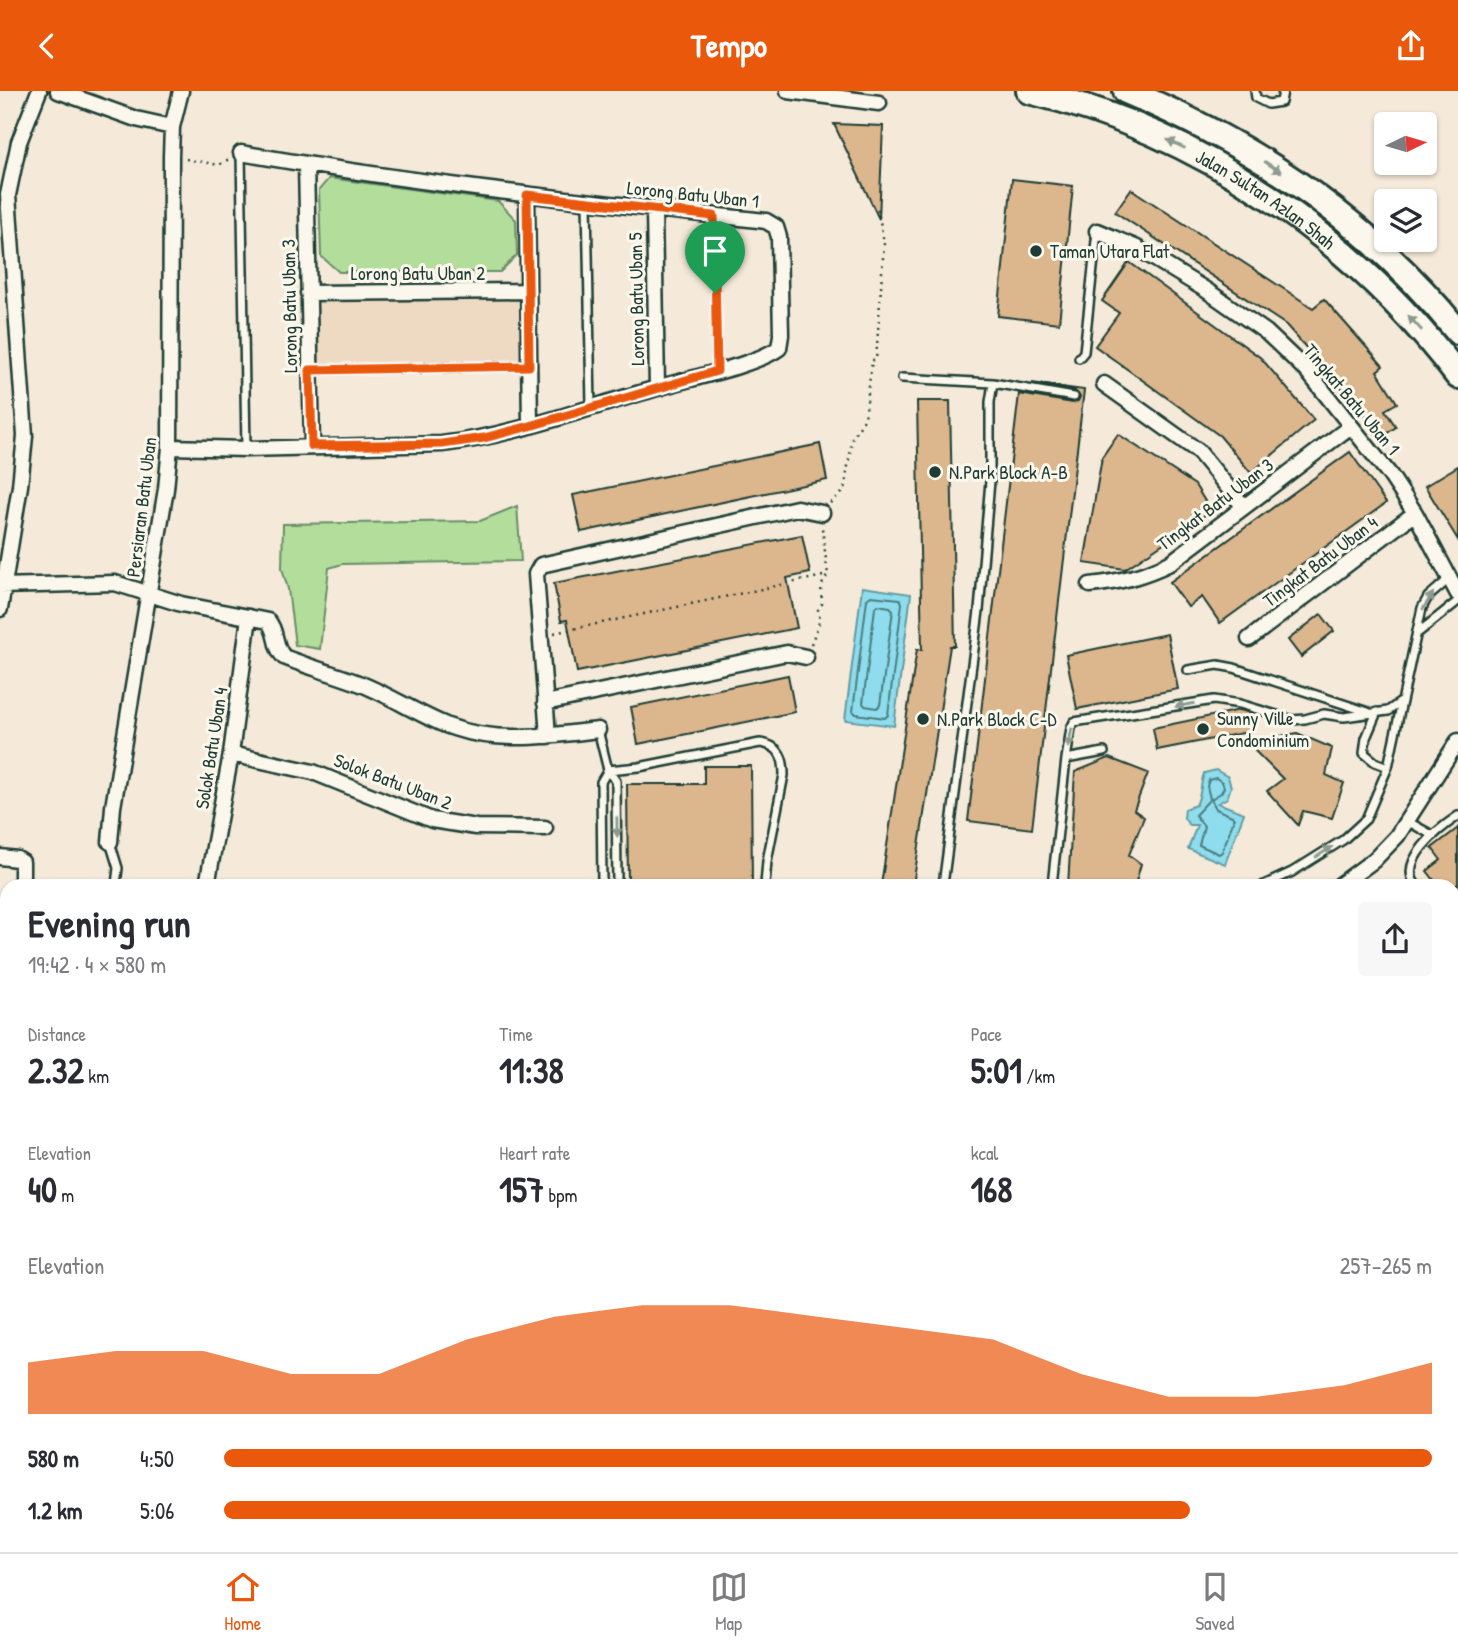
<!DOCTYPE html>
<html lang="en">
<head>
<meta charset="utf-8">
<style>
  body { margin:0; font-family:"Patrick Hand",sans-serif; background:#f7f7f7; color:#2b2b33; height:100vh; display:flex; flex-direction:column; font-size:26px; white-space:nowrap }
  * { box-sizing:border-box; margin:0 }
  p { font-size:23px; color:#7c7c81 }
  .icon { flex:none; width:38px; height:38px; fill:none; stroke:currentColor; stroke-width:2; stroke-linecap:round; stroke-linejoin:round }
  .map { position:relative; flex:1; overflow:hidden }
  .sheet { position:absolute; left:0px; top:788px; width:1460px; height:674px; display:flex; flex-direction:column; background:#fff; border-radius:21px 21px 0 0; box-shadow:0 2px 5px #0004 }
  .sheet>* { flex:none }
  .needle { width:46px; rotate:85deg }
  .tools { position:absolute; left:1374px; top:21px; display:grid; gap:14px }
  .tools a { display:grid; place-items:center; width:63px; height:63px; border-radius:7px; background:#fff; box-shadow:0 2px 5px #0004; font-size:35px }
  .pin { position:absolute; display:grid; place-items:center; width:60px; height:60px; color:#fff; margin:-72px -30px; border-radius:50% 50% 50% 0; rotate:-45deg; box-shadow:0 0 7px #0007 }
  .pin .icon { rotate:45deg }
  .round { display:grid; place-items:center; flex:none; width:74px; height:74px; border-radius:7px; background:#f7f7f7 }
  .headline { display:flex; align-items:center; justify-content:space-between; height:119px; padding:0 28px }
  h1 { font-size:38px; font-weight:700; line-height:52px }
  .stats { display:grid; grid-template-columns:repeat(3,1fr); gap:10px; height:119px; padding:7px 28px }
  .stats div { display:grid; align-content:center }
  .stats b { font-size:35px; font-weight:700 }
  .stats small { font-size:19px; font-weight:400 }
  .stats p { font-size:19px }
  .chart { height:196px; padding:14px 28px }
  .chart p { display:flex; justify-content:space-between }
  .chart svg { width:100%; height:126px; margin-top:7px; fill:#ea580c; opacity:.7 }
  ul { padding:0 28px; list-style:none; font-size:23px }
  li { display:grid; grid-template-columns:112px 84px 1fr; align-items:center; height:52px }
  li i { height:18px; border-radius:9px; background:#ea580c }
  header { display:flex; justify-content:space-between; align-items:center; height:91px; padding:0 28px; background:#ea580c; color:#fff; font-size:32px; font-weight:700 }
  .tab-bar { display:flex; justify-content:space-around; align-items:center; height:98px; border-top:2px solid #e1e1e2; background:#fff; font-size:19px; color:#7c7c81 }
  .tab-bar a { display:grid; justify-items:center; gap:4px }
  .tab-bar .on { color:#ea580c }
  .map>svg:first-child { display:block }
  .built { fill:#eedac2 }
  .green { fill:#b2dd9b; stroke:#688d68; stroke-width:2 }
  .water { fill:#8edced; stroke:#629ca3; stroke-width:2 }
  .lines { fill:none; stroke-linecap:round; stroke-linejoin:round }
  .shore { stroke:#4b7d7e; stroke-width:2 }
  .stream { stroke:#629ca3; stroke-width:4.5 }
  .building { fill:#dcb68d; stroke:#1f3d34; stroke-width:2 }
  .service-casing { stroke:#1f3d34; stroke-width:12 }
  .minor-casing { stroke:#1f3d34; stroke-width:19 }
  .trunk-casing { stroke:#1f3d34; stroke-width:30 }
  .path { stroke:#1f3d34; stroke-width:2.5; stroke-dasharray:2 5; stroke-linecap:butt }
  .service { stroke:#fbf7ec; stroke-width:7 }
  .minor { stroke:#fbf7ec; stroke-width:14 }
  .trunk { stroke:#fbf7ec; stroke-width:24 }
  .oneway { fill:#8d9a90 }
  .route-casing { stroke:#fff; stroke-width:14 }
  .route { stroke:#ea580c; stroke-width:9 }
  .poi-dot { fill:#1f3d34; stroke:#fbf7ec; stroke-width:2.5 }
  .labels { text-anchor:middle; stroke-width:6; stroke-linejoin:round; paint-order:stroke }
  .street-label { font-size:19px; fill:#1f3d34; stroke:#fbf7ec }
  .poi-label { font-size:19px; fill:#1f3d34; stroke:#fbf7ec; text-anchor:start }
</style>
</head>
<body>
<header><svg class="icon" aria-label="back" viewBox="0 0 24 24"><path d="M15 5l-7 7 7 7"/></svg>Tempo<svg class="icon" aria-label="share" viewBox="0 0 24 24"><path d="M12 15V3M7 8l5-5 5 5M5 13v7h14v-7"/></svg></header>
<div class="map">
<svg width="1458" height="1461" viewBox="0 0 1458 1461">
  <rect width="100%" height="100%" fill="#f5ead9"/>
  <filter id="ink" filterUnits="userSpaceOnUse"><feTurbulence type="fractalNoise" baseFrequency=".0143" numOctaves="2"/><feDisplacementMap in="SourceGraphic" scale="14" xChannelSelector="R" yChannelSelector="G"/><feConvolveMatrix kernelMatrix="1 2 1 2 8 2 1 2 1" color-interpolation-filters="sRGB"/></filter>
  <g filter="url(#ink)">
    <path class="built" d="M528,200L529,275L310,279L308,202Z"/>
    <path class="green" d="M329,87L498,110L516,129L517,164L500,181H339L321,165L319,99Z
      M517,415L521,470L342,473L329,477L320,558L295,554L288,498L282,477L283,433L480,430Z
      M1452,871L1458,874V938H1453Z"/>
    <path class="water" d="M862,496L911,503L894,635L845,629Z
      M1216,679L1228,686L1231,696L1227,707L1218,712L1244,722L1225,773L1188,758L1197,734H1189L1184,727L1185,718L1196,714C1202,703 1200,693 1204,682Z"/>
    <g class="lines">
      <path class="shore" d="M871,505L900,508L902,512L888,624L885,627L856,623L853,620L867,508Z
        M878,514L890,516L893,519L880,614L877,617L865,615L863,612L875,517Z
        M1216,687L1222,691L1224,696L1221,702L1211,708L1216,718L1232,725L1234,728L1222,761L1219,763L1199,754L1204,735L1195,724L1210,708L1207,695L1209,689Z"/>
      <path class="stream" d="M0,1066L7,1074"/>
    </g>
    <path class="building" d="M834,33L883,35L879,128Z
      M1012,88L1073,95L1059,232L998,225Z
      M1131,98L1313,217L1324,208L1383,275L1377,280L1397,312L1385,319L1396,336L1380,347L1352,303L1349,305L1286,234L1115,121Z
      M1129,171L1261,267L1314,329L1251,382L1220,345L1095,255L1119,222L1102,210Z
      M1032,292L1084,299L1032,738L968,730L1019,303L1073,312L1078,310L1080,306L1075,300Z
      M917,310H950L955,555H950L913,794H881L917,558L922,559Z
      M1118,343L1195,394L1211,420L1125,478L1084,472L1102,366Z
      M820,353L827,389L581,441L573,404Z
      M1350,361L1386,412L1220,532L1202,506L1188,516L1170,491Z
      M1458,375V449L1425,395Z
      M802,444L810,482L787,487L797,537L577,581L567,529L561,530L554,492Z
      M1321,523L1334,540L1301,566L1288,549Z
      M1167,543L1178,598L1077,618L1066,564Z
      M788,584L795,621L638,653L631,616Z
      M1240,619L1250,622L1253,640L1157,659L1153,637Z
      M1297,642L1332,657L1326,684L1344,692L1332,727L1303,720L1298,734L1267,700L1283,688L1255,660L1270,647Z
      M1109,667L1148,682L1134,719L1144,726L1129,764L1141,773L1135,794H1068L1075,681Z
      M704,675H751L752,794H628L627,693H704Z
      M1458,737V794H1438L1427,780L1441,769L1432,757Z"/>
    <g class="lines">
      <defs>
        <path id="service" d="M1255,0L1256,7L1268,13L1281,11L1283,0
          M241,62L246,358
          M587,111L591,316
          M714,125L717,280
          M1079,267L1084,261L1097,140
          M310,279L529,275
          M902,287L993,292L990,311V390L979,520L943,794
          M993,292L1074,306
          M1419,541L1458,510
          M1188,579L1218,574L1234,577L1368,621
          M1377,621L1366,647L1364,662L1375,671L1388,676
          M598,639L608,679L616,690L617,794
          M1066,668L1104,661
          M608,679L639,676L760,652C779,654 784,666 784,684L767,770L765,794
          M1407,730L1432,744
          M110,751L118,777L116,794
          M602,794L601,691L608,679
          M1052,794L1066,668L1071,637L1074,631L1214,609L1240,613L1293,629L1305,628L1324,623L1344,626L1388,620L1401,611
          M1264,794L1292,781L1343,749L1366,728L1388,676L1422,517L1428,506L1450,487
          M1416,794C1397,770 1440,737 1458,725
          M1452,842L1458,849
          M1452,1085L1458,1075
          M1452,1111L1458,1112
          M995,1454L996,1461
          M1282,1454L1303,1461
          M1020,1457H1042L1049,1454"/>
        <path id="minor" d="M58,0L136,28L172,36
          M788,0L879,12
          M306,73L312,355
          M527,104L530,335
          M654,119L657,297
          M1097,140L1137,157L1206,199L1266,241L1308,281L1390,384L1415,422L1458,503
          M308,202L528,200
          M1104,293L1198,360L1244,416
          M170,356L246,358L442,353C517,344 588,316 661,296C691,287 756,274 779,257L781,244L779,146L776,136L766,130C591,111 415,93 241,62
          M1090,494C1120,491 1143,485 1170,472L1351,335
          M0,495L115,492L181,513L268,530C278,541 273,555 284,566C311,577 339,584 366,595C394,607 420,624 448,635C496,653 549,645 598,639
          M0,518L20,395L25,345L8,104L19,51L39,0
          M1249,548L1415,422
          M545,612L787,562L806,566
          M548,645L536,483L541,474L797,417L822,422
          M231,663L313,681L432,729L476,736L545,737
          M110,751L113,716L166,398L170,356L171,65L172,36L181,0
          M0,766L17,768L22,771V794
          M207,794L231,663L249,526
          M1340,794L1374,769L1397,745L1458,650
          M1452,973H1458
          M1452,1037L1458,1025
          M1452,1215L1458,1217
          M1390,1454L1407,1461
          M194,1461L195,1454
          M216,1461L217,1454"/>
        <g id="trunk">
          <path id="s1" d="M1029,0C1200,41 1353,146 1458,285"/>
          <path d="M1126,0C1255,54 1370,131 1458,241"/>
          <path d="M0,1102L7,1105"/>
          <path d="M0,1133L7,1135"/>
          <path d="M0,1167L7,1169"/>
          <path d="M1452,1289L1458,1290"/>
          <path d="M1452,1320L1458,1322"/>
        </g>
      </defs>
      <use href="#service" class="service-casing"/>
      <use href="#minor" class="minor-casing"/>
      <use href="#trunk" class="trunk-casing"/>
      <path class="path" d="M186,68L219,74L229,68
        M830,412L842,402L845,395L852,348L865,327L872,269H876L884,152L877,114
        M554,542L828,484
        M811,553L820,529L818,519L822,513L821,495L828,484L822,437
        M1452,890L1458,889
        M1452,927L1458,926"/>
      <use href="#service" class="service"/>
      <use href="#minor" class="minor"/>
      <use href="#trunk" class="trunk"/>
    </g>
    <defs><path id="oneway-solid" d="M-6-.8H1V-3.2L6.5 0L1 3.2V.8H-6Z" transform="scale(1.75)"/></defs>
    <g class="oneway">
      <use href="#oneway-solid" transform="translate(1176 53) rotate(-154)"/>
      <use href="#oneway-solid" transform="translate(1273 76) rotate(33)"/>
      <use href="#oneway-solid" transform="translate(1415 232) rotate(-132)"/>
      <use href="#oneway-solid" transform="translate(1428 510) rotate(-58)"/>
      <use href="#oneway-solid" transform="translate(1185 614) rotate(170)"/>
      <use href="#oneway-solid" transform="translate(1070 647) rotate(101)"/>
      <use href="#oneway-solid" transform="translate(617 736) rotate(89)"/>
      <use href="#oneway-solid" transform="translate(1324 761) rotate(-32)"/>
    </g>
  </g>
  <g class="lines" filter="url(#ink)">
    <defs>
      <path id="route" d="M527,104L714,125L717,280L530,335L484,347L442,353L312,355L310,279L529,275Z"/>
    </defs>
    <use href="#route" class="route-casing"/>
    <use href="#route" class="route"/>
  </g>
  <g class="poi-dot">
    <circle cx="1036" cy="160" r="7"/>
    <circle cx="935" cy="381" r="7"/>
    <circle cx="923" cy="628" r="7"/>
    <circle cx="1203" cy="638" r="7"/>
  </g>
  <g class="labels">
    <g class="street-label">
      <text transform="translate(693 103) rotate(6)" y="7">Lorong Batu Uban 1</text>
      <text dy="7" stroke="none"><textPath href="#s1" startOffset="262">Jalan Sultan Azlan Shah</textPath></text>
      <text x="418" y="189">Lorong Batu Uban 2</text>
      <text transform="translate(636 208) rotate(-91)" y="7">Lorong Batu Uban 5</text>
      <text transform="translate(289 215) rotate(-91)" y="7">Lorong Batu Uban 3</text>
      <text transform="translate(1352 308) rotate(50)" y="7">Tingkat Batu Uban 1</text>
      <text transform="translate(1215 413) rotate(-37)" y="7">Tingkat Batu Uban 3</text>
      <text transform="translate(141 416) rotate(-83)" y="7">Persiaran Batu Uban</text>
      <text transform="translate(1320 470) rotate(-37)" y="7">Tingkat Batu Uban 4</text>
      <text transform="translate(211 657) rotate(-81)" y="7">Solok Batu Uban 4</text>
      <text transform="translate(393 690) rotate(21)" y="7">Solok Batu Uban 2</text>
    </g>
    <g class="poi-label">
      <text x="1050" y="167">Taman Utara Flat</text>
      <text x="949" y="388">N.Park Block A-B</text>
      <text x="1217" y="634">Sunny Ville<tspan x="1217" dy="22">Condominium</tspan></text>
      <text x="937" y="635">N.Park Block C-D</text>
    </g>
  </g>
</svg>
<div class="tools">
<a><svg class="needle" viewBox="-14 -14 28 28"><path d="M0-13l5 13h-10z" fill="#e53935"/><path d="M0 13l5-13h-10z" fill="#7c7c81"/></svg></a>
<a><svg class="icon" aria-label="layers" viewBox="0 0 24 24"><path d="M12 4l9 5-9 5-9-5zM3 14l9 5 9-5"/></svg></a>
</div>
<div class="pin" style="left:715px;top:202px;background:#1e9e55"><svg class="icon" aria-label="arrive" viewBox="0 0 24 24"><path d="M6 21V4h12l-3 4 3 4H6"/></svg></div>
<section class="sheet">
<div class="headline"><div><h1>Evening run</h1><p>19:42 · 4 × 580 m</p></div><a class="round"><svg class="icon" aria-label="share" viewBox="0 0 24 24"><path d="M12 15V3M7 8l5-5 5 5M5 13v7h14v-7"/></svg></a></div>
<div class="stats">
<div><p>Distance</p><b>2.32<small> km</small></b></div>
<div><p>Time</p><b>11:38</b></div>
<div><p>Pace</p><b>5:01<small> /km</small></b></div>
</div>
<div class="stats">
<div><p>Elevation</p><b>40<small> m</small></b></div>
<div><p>Heart rate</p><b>157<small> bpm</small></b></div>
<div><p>kcal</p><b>168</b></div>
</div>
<div class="chart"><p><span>Elevation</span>257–265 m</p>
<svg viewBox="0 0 160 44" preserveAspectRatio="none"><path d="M0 44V26L10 22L20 22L30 30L40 30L50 18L60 10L70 6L80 6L90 10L100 14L110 18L120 30L130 38L140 38L150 34L160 26V44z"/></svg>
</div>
<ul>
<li><b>580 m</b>4:50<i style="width:100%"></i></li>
<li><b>1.2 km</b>5:06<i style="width:80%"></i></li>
</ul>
</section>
</div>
<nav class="tab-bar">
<a class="on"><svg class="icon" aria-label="home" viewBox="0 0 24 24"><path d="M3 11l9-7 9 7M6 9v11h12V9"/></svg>Home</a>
<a><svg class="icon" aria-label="map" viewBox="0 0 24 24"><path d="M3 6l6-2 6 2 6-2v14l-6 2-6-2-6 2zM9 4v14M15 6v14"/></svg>Map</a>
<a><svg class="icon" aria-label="saved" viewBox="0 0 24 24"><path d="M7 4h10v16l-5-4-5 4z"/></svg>Saved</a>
</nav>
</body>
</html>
